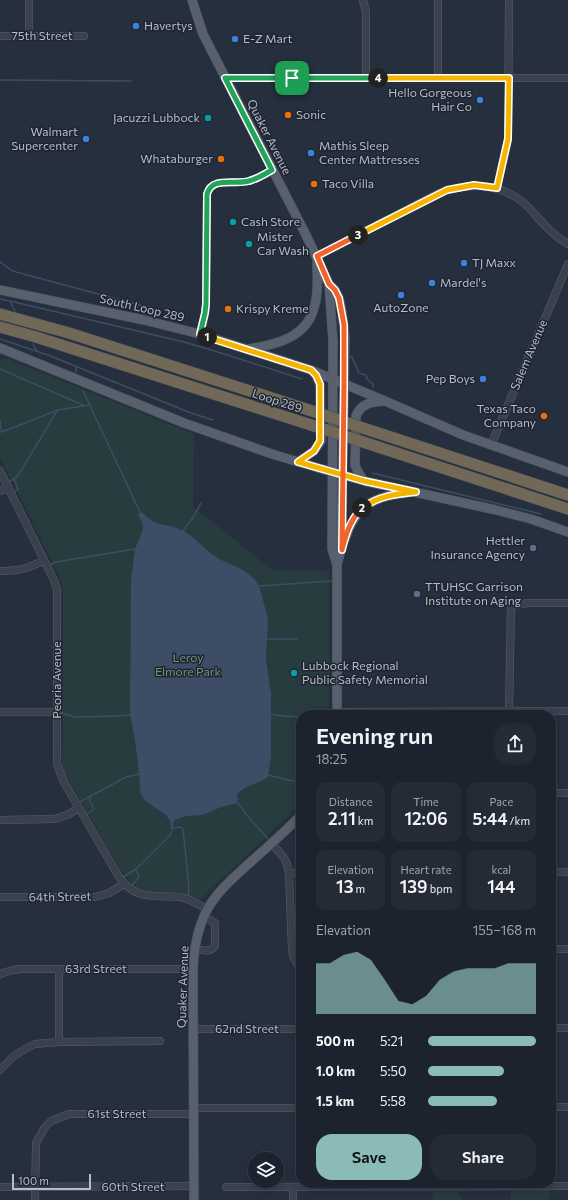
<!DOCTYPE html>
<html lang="en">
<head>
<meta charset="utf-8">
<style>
  body { margin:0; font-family:Commissioner,sans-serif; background:#252b36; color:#f1f3f6; height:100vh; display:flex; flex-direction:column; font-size:15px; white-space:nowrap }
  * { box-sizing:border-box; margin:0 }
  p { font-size:13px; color:#a0a4aa }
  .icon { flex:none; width:22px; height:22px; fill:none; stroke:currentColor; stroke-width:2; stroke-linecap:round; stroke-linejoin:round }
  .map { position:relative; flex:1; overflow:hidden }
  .details { position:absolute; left:296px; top:710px; width:260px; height:478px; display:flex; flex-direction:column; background:#1c232e; border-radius:16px; box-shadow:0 2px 10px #0003,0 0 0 1px #3a404a }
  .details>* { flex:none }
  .fabs { position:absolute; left:248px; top:1152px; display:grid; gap:8px }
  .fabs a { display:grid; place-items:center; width:36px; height:36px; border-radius:50%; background:#1c232e; box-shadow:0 2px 10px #0003,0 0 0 1px #3a404a; font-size:20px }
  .scale { position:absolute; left:12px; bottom:10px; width:79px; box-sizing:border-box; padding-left:4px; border:2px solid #b6bcc8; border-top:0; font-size:11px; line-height:14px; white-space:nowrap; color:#b6bcc8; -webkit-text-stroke:3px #1f2632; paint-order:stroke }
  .pin { position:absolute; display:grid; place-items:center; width:34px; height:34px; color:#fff; margin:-17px; border-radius:8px; box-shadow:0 2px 6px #0006 }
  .km { position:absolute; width:20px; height:20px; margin:-10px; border-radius:50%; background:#222; color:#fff; font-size:11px; line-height:20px; text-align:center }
  .round { display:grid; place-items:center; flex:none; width:42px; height:42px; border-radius:16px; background:#252b36 }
  .head { display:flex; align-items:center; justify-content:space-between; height:68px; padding:0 20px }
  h1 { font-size:22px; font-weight:600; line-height:30px }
  .stats { display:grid; grid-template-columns:repeat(3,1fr); gap:6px; height:68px; padding:4px 20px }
  .stats div { display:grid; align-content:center; border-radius:10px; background:#252b36; text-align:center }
  .stats b { font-size:17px; font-weight:600 }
  .stats small { font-size:11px; font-weight:400 }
  .stats p { font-size:11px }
  .chart { height:112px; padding:8px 20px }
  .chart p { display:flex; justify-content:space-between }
  .chart svg { width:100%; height:72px; margin-top:4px; fill:#8bbbb9; opacity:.7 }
  .action { display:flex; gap:8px; margin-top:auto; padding:8px 20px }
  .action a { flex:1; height:46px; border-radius:16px; background:#8bbbb9; color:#111; font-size:16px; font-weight:600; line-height:46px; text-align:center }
  .action a+a { background:#252b36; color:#f1f3f6 }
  ul { padding:0 20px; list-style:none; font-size:13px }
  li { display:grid; grid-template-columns:64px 48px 1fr; align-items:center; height:30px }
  li i { height:10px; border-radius:5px; background:#8bbbb9 }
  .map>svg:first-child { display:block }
  .green { fill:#283b3e }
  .water { fill:#3c4d65 }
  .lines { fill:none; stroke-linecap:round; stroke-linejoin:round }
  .stream { stroke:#3c4d65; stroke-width:1.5 }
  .minor-casing { stroke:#585f6b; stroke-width:8 }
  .major-casing { stroke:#434a56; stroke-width:10 }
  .highway-casing { stroke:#454c58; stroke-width:12 }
  .minor { stroke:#3a414d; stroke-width:7 }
  .major { stroke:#58606d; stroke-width:9 }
  .highway { stroke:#726857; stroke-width:11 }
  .highway-bridge-casing { stroke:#454c58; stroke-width:12; stroke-linecap:butt }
  .highway-bridge { stroke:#726857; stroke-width:11 }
  .split-1-casing { stroke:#fff; stroke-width:8 }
  .split-2-casing { stroke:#fff; stroke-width:8 }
  .split-3-casing { stroke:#fff; stroke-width:8 }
  .split-4-casing { stroke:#fff; stroke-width:8 }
  .split-5-casing { stroke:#fff; stroke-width:8 }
  .split-1 { stroke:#22a559; stroke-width:5 }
  .split-2 { stroke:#f5b400; stroke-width:5 }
  .split-3 { stroke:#f0652b; stroke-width:5 }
  .split-4 { stroke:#f5b400; stroke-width:5 }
  .split-5 { stroke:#22a559; stroke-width:5 }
  .shop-dot { fill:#3f7fe0; stroke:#1f2632; stroke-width:1.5 }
  .food-dot { fill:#e8710a; stroke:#1f2632; stroke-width:1.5 }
  .culture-dot { fill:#0f9aa8; stroke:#1f2632; stroke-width:1.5 }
  .service-dot { fill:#5c6f8a; stroke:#1f2632; stroke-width:1.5 }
  .labels { text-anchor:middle; stroke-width:3; stroke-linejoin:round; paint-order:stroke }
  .poi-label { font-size:12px; fill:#b6bcc8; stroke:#1f2632; text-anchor:start }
  .street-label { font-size:12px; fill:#b6bcc8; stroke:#1f2632 }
  .park-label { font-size:12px; fill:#6e9778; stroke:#1f2632 }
</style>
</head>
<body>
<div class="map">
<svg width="568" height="1200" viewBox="0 0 568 1200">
  <rect width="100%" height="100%" fill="#262f3d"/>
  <path class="green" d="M6,358L194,434L193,506L272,570L329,571V715H301V801L288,816L201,899C194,899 188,894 180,893C153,888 142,900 122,872L63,770L62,763L63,594L62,584L58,574L0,457V362L1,359Z
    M519,1190H549V1200H511V1191Z
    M457,1191L462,1200H432L433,1192Z"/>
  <path class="water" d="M140,512L143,513C157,529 165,522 182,530C195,537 204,549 216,557C230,566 251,569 259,586L268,618L266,658L271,694V755L268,777C259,784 242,786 237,795L238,800L237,803L221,807L203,815L186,816L175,820L173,823V830L171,829C173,810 147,809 141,794C139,789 140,781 139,775C137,755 135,735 130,715L131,579L135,549L143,529V524L138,515Z"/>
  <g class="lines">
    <path class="stream" d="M0,80L131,81
      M0,262L11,270L16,272L158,310
      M0,299L10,301L15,311
      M10,301L184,342L218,352L302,379
      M0,339L48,355L191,413L213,420
      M33,344L37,351
      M350,357H352L359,373L366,375L367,379L373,384V387
      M0,369L83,405
      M76,372V366
      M83,391L140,512
      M0,420L1,429L3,432
      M0,432L7,430L58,410L89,405
      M372,473L541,514
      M8,482L14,479L19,474L57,411
      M13,493L18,489L14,479
      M183,531L194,516L201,503
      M49,565L56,562L135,549
      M259,586L333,581
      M267,639H297
      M59,712L75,717L117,716L130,715
      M270,714L284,716L300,717
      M268,775L301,783
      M78,803L126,777L139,774
      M237,803L239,804L245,813L269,840
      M85,815L94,809L90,801V797
      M174,828L180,827L183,829L189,888L188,898
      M122,878L136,869L170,835L172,830
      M131,887L139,877L136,870"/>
    <defs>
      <path id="minor" d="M29,0V36
        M363,0L366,12V77
        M0,36H84
        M225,78H568
        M438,78V0
        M497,188L508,139L509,0
        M317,256L439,193C472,181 505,183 530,209C542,222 552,235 568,244
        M200,334L205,313L206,304L207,194C211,176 235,185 249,181C257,179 265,174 273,170
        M491,445L568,264
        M0,471L54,580L57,590V764L64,782L119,877C138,902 152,894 179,897C189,898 198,904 207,909
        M0,491L8,488
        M0,571C18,571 28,569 44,560
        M0,712H57
        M337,712L568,711
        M509,715L511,605L530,603H568
        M551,793H568
        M0,820L55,819L69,814L79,808
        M271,843C281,854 287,858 289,873L292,950L293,956L301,970
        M551,872H568
        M289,873H301
        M0,897H95L109,893L124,884
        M194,949C202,950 210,953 215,946V923L204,917
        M551,949H568
        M292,950H301
        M0,974L13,970L21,969H193
        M551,1028H568
        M193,1029H301
        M59,1042V969
        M0,1070L14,1056L25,1049L35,1044L59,1042L160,1041
        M551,1107H568
        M194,1108H301
        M0,1187L194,1186
        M226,1187L568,1186
        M293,1188V1200
        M35,1200L36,1143L45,1127L51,1121L69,1114H194"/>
      <path id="major" d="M192,0L203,34L305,233L329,284L335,290L339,298L342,312L345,337L341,550L337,565V715
        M329,284L333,342L332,549L337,565
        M0,290L144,320L200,334L311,370L385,401L463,435L568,472
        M0,348L184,423L272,454L315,467L364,481L496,510L531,519L568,532
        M248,349C275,345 306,338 314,308C319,293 317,277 317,262
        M298,462L314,451L321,441L320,385L316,375L312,371
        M364,481L358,472L355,465L356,416C361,403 372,402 384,401
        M345,539C355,507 373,496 406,493
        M194,1200L193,969C194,948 197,929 207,910C216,893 231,880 245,867C264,850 284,833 301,815"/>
      <path id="highway" d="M0,314L69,333L309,410
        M0,327L36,337L308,424
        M366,429L568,495
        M366,443L568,509"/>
    </defs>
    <use href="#minor" class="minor-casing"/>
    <use href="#major" class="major-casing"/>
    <use href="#highway" class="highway-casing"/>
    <use href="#minor" class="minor"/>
    <use href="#major" class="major"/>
    <use href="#highway" class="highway"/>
    <defs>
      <path id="highway-bridge" d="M309,410L366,429
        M308,424L366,443"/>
    </defs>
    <use href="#highway-bridge" class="highway-bridge-casing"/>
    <use href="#highway-bridge" class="highway-bridge"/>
  </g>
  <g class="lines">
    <defs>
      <path id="split-1" d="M207,337L200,334L205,313L206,304L207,194C212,176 235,185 249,181C257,179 265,174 272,170L225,78H292"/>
      <path id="split-2" d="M207,337L311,370L316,375L320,384V441L314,451L298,462L364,481L416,492C395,494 379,496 362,508"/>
      <path id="split-3" d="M358,235L317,256L329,284L335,290L339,298L344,325V384L342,550C346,534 350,520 362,508"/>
      <path id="split-4" d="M358,235L447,190L474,185L497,188L508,139L509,78H378"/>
      <path id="split-5" d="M292,78H378"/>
    </defs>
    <use href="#split-1" class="split-1-casing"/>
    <use href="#split-2" class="split-2-casing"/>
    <use href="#split-3" class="split-3-casing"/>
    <use href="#split-4" class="split-4-casing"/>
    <use href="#split-5" class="split-5-casing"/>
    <use href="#split-1" class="split-1"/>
    <use href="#split-2" class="split-2"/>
    <use href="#split-3" class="split-3"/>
    <use href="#split-4" class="split-4"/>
    <use href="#split-5" class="split-5"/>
  </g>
  <g class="shop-dot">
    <circle cx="136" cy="26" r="4"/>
    <circle cx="235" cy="39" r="4"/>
    <circle cx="480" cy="100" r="4"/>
    <circle cx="86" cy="139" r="4"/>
    <circle cx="311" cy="153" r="4"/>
    <circle cx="464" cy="263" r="4"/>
    <circle cx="432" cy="283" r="4"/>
    <circle cx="401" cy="295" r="4"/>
    <circle cx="483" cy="379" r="4"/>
  </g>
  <g class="food-dot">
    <circle cx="288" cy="115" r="4"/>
    <circle cx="221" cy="159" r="4"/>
    <circle cx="314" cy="184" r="4"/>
    <circle cx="228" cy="309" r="4"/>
    <circle cx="544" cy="416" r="4"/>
  </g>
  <g class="culture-dot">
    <circle cx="208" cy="118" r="4"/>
    <circle cx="233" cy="222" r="4"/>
    <circle cx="249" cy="244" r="4"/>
    <circle cx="294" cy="673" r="4"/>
  </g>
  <g class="service-dot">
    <circle cx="533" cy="548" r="4"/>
    <circle cx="417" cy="594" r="4"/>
  </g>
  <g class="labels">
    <g class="poi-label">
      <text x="144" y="30">Havertys</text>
      <text x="243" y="43">E-Z Mart</text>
      <text x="472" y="97" text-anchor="end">Hello Gorgeous<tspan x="472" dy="14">Hair Co</tspan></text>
      <text x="296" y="119">Sonic</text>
      <text x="200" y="122" text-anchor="end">Jacuzzi Lubbock</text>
      <text x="78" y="136" text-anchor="end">Walmart<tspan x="78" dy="14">Supercenter</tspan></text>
      <text x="319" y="150">Mathis Sleep<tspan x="319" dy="14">Center Mattresses</tspan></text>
      <text x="213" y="163" text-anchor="end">Whataburger</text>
      <text x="322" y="188">Taco Villa</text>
      <text x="241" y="226">Cash Store</text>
      <text x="257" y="241">Mister<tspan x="257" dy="14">Car Wash</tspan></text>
      <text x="472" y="267">TJ Maxx</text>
      <text x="440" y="287">Mardel's</text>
      <text x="401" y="312" text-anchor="middle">AutoZone</text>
      <text x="236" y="313">Krispy Kreme</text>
      <text x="475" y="383" text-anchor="end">Pep Boys</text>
      <text x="536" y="413" text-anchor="end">Texas Taco<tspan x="536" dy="14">Company</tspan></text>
      <text x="525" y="545" text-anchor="end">Hettler<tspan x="525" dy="14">Insurance Agency</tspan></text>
      <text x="425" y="591">TTUHSC Garrison<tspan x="425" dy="14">Institute on Aging</tspan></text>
      <text x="302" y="670">Lubbock Regional<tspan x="302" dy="14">Public Safety Memorial</tspan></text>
    </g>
    <g class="street-label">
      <text x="42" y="40">75th Street</text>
      <text transform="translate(269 137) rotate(63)" y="4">Quaker Avenue</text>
      <text transform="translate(142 308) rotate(13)" y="4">South Loop 289</text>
      <text transform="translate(529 355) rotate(-67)" y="4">Salem Avenue</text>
      <text transform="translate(277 401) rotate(18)" y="4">Loop 289</text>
      <text transform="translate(57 680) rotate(-90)" y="4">Peoria Avenue</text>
      <text transform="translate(60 897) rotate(-1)" y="4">64th Street</text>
      <text x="96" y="973">63rd Street</text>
      <text transform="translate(183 987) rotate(-88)" y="4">Quaker Avenue</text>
      <text x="247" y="1033">62nd Street</text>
      <text x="117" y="1118">61st Street</text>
      <text x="133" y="1191">60th Street</text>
    </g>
    <g class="park-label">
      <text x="188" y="662">Leroy<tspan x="188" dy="14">Elmore Park</tspan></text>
    </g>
  </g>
</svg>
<div class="fabs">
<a><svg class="icon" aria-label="layers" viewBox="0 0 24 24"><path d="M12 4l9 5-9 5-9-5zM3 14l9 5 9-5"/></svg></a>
</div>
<div class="scale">100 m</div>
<div class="pin" style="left:292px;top:78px;background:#1e9e55"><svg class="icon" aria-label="arrive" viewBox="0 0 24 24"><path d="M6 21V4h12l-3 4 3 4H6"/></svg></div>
<b class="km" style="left:207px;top:337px">1</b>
<b class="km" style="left:362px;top:508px">2</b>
<b class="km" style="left:358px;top:235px">3</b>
<b class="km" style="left:378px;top:78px">4</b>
<section class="details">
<div class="head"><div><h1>Evening run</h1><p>18:25</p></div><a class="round"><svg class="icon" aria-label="share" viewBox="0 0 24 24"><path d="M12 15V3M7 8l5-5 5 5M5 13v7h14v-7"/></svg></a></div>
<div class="stats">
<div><p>Distance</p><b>2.11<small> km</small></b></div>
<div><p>Time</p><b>12:06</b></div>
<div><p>Pace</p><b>5:44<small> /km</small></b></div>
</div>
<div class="stats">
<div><p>Elevation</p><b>13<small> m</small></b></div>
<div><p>Heart rate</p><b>139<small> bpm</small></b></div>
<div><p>kcal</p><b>144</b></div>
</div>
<div class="chart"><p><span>Elevation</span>155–168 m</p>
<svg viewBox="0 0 160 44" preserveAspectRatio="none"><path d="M0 44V13L10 13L20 8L30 6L40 11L50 23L60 36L70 38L80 33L90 23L100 18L110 16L120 16L130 16L140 13L150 13L160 13V44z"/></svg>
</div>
<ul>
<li><b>500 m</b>5:21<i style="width:100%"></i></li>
<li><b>1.0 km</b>5:50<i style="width:70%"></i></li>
<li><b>1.5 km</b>5:58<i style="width:64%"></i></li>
</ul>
<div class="action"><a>Save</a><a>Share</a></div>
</section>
</div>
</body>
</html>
